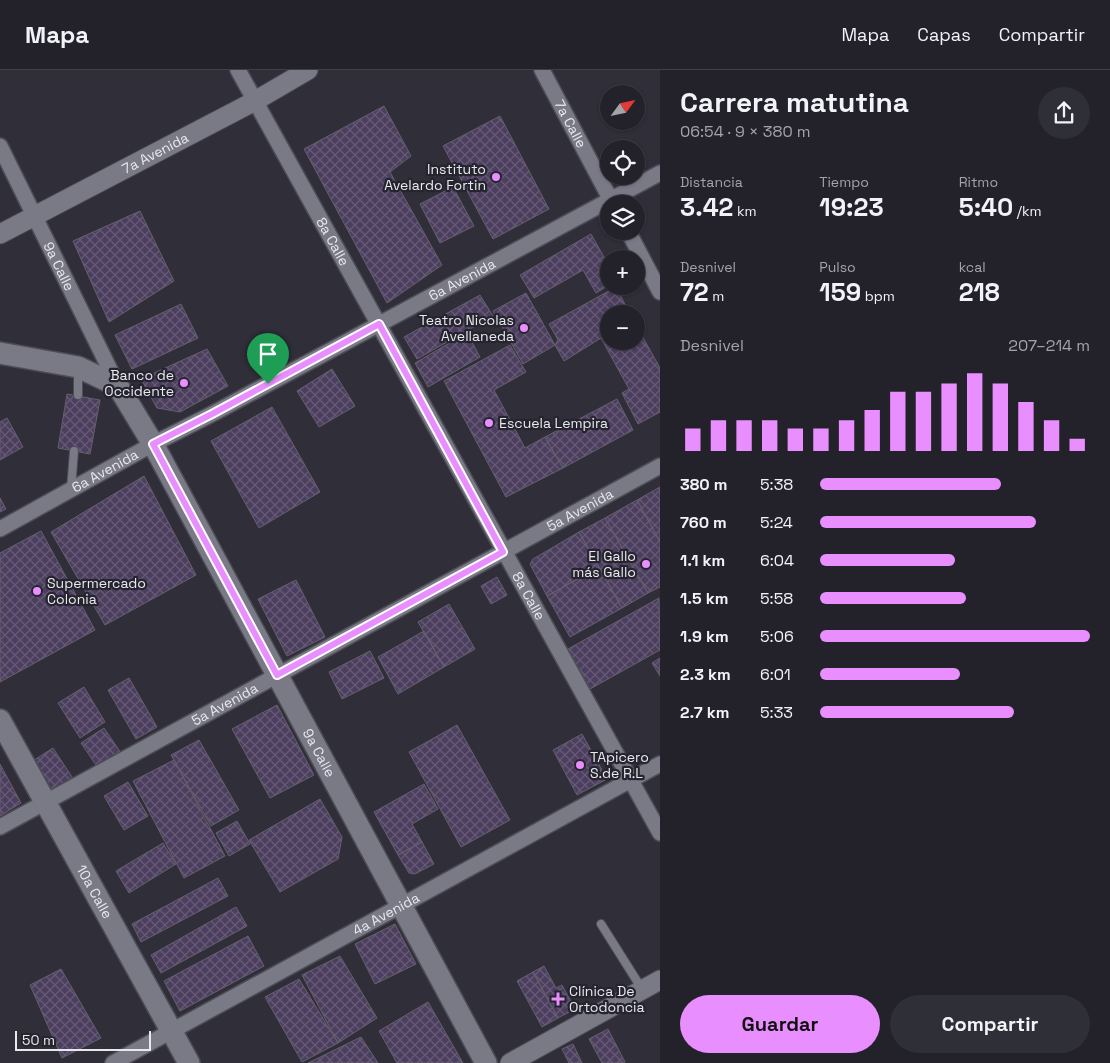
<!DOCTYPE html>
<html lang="es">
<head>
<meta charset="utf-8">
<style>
  body { margin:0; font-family:"Space Grotesk",sans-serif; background:#2f2f37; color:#f1f3f6; height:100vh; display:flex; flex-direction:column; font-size:19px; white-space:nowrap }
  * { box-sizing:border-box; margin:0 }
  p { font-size:16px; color:#a3a4a9 }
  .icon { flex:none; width:28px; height:28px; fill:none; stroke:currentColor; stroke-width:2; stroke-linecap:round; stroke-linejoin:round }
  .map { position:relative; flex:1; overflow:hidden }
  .details { display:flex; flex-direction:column; background:#23222b; width:450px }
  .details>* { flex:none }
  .needle { width:32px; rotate:57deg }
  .buttons { position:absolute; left:600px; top:15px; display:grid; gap:10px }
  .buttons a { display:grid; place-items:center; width:45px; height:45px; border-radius:50%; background:#23222b; box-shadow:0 1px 4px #0004,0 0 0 1px #403f47; font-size:25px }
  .scale { position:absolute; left:15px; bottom:12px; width:136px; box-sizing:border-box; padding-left:5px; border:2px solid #e8e8ef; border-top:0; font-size:14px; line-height:18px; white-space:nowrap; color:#e8e8ef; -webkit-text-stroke:4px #25242f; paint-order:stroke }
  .pin { position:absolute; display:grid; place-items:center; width:42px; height:42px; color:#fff; margin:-51px -21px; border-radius:50% 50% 50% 0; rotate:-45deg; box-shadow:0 0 5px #0007 }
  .pin .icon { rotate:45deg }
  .round { display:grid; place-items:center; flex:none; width:52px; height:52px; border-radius:26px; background:#2f2f37 }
  .overview { display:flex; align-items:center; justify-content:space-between; height:85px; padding:0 20px }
  h1 { font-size:28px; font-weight:700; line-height:38px }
  .stats { display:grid; grid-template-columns:repeat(3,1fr); gap:8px; height:85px; padding:5px 20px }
  .stats div { display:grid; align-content:center }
  .stats b { font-size:25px; font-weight:700 }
  .stats small { font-size:14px; font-weight:400 }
  .stats p { font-size:14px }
  .chart { height:140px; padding:10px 20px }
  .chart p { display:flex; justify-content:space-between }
  .chart svg { width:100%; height:90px; margin-top:5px; stroke:#e98efe; stroke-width:6 }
  .primary-button { display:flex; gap:10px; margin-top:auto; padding:10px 20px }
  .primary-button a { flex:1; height:58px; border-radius:30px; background:#e98efe; color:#111; font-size:20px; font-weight:700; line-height:58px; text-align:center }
  .primary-button a+a { background:#2f2f37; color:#f1f3f6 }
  ul { padding:0 20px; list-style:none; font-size:16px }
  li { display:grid; grid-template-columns:80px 60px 1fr; align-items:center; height:38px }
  li i { height:12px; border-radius:6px; background:#e98efe }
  header { display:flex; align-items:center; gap:30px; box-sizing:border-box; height:70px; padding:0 25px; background:#23222b; border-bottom:1px solid #403f47 }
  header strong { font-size:24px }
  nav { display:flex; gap:28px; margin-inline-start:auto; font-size:18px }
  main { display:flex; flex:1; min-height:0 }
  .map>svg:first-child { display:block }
  .building { fill:url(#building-cross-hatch); stroke:#65606c }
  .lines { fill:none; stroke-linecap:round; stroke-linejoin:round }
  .service-casing { stroke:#4d4d56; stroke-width:10 }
  .minor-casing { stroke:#4d4d56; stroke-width:18 }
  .tertiary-casing { stroke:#4d4d56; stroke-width:21 }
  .secondary-casing { stroke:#4d4d56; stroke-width:24 }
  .service { stroke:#7a7986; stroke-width:8 }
  .minor { stroke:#7a7986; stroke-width:15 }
  .tertiary { stroke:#7a7986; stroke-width:19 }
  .secondary { stroke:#7a7986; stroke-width:21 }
  .route-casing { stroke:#fff; stroke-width:10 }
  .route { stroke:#e98efe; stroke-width:6 }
  .poi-dot { fill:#e98efe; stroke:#25242f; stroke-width:2 }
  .labels { text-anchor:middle; stroke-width:4.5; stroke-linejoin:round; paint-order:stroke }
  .street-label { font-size:14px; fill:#e8e8ef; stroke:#25242f }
  .poi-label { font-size:14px; fill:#e8e8ef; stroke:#25242f; text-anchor:end }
</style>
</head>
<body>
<header>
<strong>Mapa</strong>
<nav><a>Mapa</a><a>Capas</a><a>Compartir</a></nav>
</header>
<main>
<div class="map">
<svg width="660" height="993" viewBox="0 0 660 993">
  <defs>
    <pattern id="building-cross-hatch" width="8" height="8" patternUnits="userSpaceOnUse" patternTransform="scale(1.25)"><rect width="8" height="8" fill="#4c3e5e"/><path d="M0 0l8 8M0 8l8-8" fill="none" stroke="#665a75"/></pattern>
  </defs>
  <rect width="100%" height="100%" fill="#2f2e39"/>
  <path class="building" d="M384,36L411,86L390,102L442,195L387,233L304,79Z
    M500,46L549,139L493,169L443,76Z
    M453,117L474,156L440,173L420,134Z
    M140,141L174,211L109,252L73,171Z
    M591,164L609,196V215L596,223L583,200L534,228L520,205Z
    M616,217L630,244H609V271H636V255L660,298V342L638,354L622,323L629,319L601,268L564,291L555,275L558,270L549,254Z
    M526,223L555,275L523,294L493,241Z
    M480,225L493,246L417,289L404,267Z
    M181,234L198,268L132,299L115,265Z
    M467,263L480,287L428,317L415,293Z
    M510,275L526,302L494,320L525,378L545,367L563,398L506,427L444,311Z
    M207,279L228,316L180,342L157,338L141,309Z
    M332,299L355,336L319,357L297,321Z
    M67,324L100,330L90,384L58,378Z
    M617,329L633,360L563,398L545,367Z
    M272,337L320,422L259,458L211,371Z
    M7,348L23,377L0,390V352Z
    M144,406L196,505L105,555L51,462Z
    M660,417V472L637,430Z
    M0,428L6,439L0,442Z
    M637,430L660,472V517L648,523L605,448Z
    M605,448L648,523L622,538L579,462Z
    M41,461L95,560L0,612V483Z
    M579,462L599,497L547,526L530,494L533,489Z
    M599,497L622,538L570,567L547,526Z
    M497,507L507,525L491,534L481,516Z
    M296,510L325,567L287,586L258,529Z
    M659,528L660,580L590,619L568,579Z
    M449,534L475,579L444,597L418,552Z
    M424,561L444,597L398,624L378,587Z
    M370,581L384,608L342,629L329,602Z
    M660,588V606L652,593Z
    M129,608L157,657L136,669L108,620Z
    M84,617L105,652L80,668L58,633Z
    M277,635L314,705L270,728L232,659Z
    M457,655L510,750L461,777L409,682Z
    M104,658L121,683L98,698L81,673Z
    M582,664L607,709L577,725L553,680Z
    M199,670L239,740L211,756L171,685Z
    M53,678L74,710L51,724L31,692Z
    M174,690L225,786L184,808L133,711Z
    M0,694L21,733L0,746Z
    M128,712L148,746L124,760L104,726Z
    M424,714L438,739L412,754L422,772L398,785L374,742Z
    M320,729L342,767L338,789L280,822L249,770Z
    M237,751L250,774L229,786L216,763Z
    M422,772L434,794L415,804L409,803L398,785Z
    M163,773L176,794L129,823L116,801Z
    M218,808L228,826L141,872L132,854Z
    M236,837L247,856L161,903L151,885Z
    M395,854L416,894L375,914L355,874Z
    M248,866L264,896L180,941L164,911Z
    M340,886L377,948L338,973L302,905Z
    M544,896L556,918L562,915L575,939L558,948L533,902Z
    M61,899L101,968L62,988L30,915Z
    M533,902L558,948L542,957L517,911Z
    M299,909L338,973L302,992L265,927Z
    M428,932L463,993H397L379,961Z
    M608,959L625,992L622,993H602L589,969Z
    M361,967L378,993H308Z
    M573,974L582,993H569L562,979Z"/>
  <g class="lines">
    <defs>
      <path id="service" d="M78,325V299
        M71,419L74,381
        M601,854L642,919"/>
      <g id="minor">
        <path id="s1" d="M238,0L660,763"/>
        <path id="s2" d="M542,0L613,134"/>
        <path id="s3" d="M0,76L118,316"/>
        <path d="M628,161L660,222"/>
        <path id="s4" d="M0,459L153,374L212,344L660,103"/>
        <path id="s5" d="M0,757L660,396"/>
        <path id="s6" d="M113,993L660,694"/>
      </g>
      <g id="tertiary">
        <path id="s7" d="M0,164L255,31L308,0"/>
        <path d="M510,993L660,910"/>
      </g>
      <g id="secondary">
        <path id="s8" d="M0,283L78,297L118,316L153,374L486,993"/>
        <path id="s9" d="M0,650L189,993"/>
      </g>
    </defs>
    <use href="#service" class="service-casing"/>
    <use href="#minor" class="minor-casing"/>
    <use href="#tertiary" class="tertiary-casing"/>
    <use href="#secondary" class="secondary-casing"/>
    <use href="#service" class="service"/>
    <use href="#minor" class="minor"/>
    <use href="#tertiary" class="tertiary"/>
    <use href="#secondary" class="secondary"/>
  </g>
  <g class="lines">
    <defs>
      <path id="route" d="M379,254L503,482L277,605L153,374L212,344Z"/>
    </defs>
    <use href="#route" class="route-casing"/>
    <use href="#route" class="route"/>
  </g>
  <g class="poi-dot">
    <circle cx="496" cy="107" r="5"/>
    <circle cx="524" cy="258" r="5"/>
    <circle cx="184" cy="313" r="5"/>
    <circle cx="489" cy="353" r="5"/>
    <circle cx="646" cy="494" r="5"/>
    <circle cx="37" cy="521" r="5"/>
    <circle cx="580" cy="695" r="5"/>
    <path d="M555.5 921.5h5v5h5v5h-5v5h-5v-5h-5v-5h5z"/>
  </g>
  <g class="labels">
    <g class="street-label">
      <text dy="5" stroke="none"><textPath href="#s2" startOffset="61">7a Calle</textPath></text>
      <text dy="5" stroke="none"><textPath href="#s7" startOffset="175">7a Avenida</textPath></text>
      <text dy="5" stroke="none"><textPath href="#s1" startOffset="196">8a Calle</textPath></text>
      <text dy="5" stroke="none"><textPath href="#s3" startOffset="134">9a Calle</textPath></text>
      <text dy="5" stroke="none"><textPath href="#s4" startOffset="525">6a Avenida</textPath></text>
      <text dy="5" stroke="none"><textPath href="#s4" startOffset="120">6a Avenida</textPath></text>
      <text dy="5" stroke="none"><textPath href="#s5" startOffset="661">5a Avenida</textPath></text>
      <text dy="5" stroke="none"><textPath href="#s1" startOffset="601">8a Calle</textPath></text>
      <text dy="5" stroke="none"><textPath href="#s5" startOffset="256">5a Avenida</textPath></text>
      <text dy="5" stroke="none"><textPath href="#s8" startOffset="542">9a Calle</textPath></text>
      <text dy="5" stroke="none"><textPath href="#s9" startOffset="196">10a Calle</textPath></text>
      <text dy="5" stroke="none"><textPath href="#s6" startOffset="311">4a Avenida</textPath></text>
    </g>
    <g class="poi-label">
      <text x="486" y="104">Instituto<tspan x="486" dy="16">Avelardo Fortin</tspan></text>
      <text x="514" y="255">Teatro Nicolas<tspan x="514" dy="16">Avellaneda</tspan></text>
      <text x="174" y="310">Banco de<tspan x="174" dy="16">Occidente</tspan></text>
      <text x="499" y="358" text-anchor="start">Escuela Lempira</text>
      <text x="636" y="491">El Gallo<tspan x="636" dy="16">más Gallo</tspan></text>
      <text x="47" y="518" text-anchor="start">Supermercado<tspan x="47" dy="16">Colonia</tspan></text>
      <text x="590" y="692" text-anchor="start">TApicero<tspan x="590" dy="16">S.de R.L</tspan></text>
      <text x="569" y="926" text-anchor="start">Clínica De<tspan x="569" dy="16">Ortodoncia</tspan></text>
    </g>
  </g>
</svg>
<div class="buttons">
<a><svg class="needle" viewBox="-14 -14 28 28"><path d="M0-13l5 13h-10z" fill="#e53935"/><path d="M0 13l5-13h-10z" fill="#a3a4a9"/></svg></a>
<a><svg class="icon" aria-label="locate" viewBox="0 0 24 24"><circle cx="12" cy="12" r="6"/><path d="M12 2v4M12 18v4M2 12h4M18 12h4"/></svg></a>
<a><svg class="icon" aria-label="layers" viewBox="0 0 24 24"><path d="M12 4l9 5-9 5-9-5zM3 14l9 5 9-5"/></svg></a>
<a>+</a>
<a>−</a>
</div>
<div class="scale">50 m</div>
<div class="pin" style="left:268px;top:314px;background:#1e9e55"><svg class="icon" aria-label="arrive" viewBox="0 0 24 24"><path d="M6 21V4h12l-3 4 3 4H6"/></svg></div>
</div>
<section class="details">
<div class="overview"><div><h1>Carrera matutina</h1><p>06:54 · 9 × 380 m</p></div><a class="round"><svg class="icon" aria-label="share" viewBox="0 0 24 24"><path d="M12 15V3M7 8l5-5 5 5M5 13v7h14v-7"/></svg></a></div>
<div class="stats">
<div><p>Distancia</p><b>3.42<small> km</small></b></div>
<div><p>Tiempo</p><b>19:23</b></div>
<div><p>Ritmo</p><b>5:40<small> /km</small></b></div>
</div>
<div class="stats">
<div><p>Desnivel</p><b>72<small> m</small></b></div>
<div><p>Pulso</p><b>159<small> bpm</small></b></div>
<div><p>kcal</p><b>218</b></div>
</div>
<div class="chart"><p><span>Desnivel</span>207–214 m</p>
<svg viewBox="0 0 160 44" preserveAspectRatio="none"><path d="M5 44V33M15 44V29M25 44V29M35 44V29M45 44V33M55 44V33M65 44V29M75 44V24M85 44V15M95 44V15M105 44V11M115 44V6M125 44V11M135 44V20M145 44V29M155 44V38"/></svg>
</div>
<ul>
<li><b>380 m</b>5:38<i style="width:67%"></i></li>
<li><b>760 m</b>5:24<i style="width:80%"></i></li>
<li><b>1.1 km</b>6:04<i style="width:50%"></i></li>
<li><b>1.5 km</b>5:58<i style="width:54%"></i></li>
<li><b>1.9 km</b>5:06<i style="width:100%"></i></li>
<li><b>2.3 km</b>6:01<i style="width:52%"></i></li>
<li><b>2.7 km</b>5:33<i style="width:72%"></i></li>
</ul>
<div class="primary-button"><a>Guardar</a><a>Compartir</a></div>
</section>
</main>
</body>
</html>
